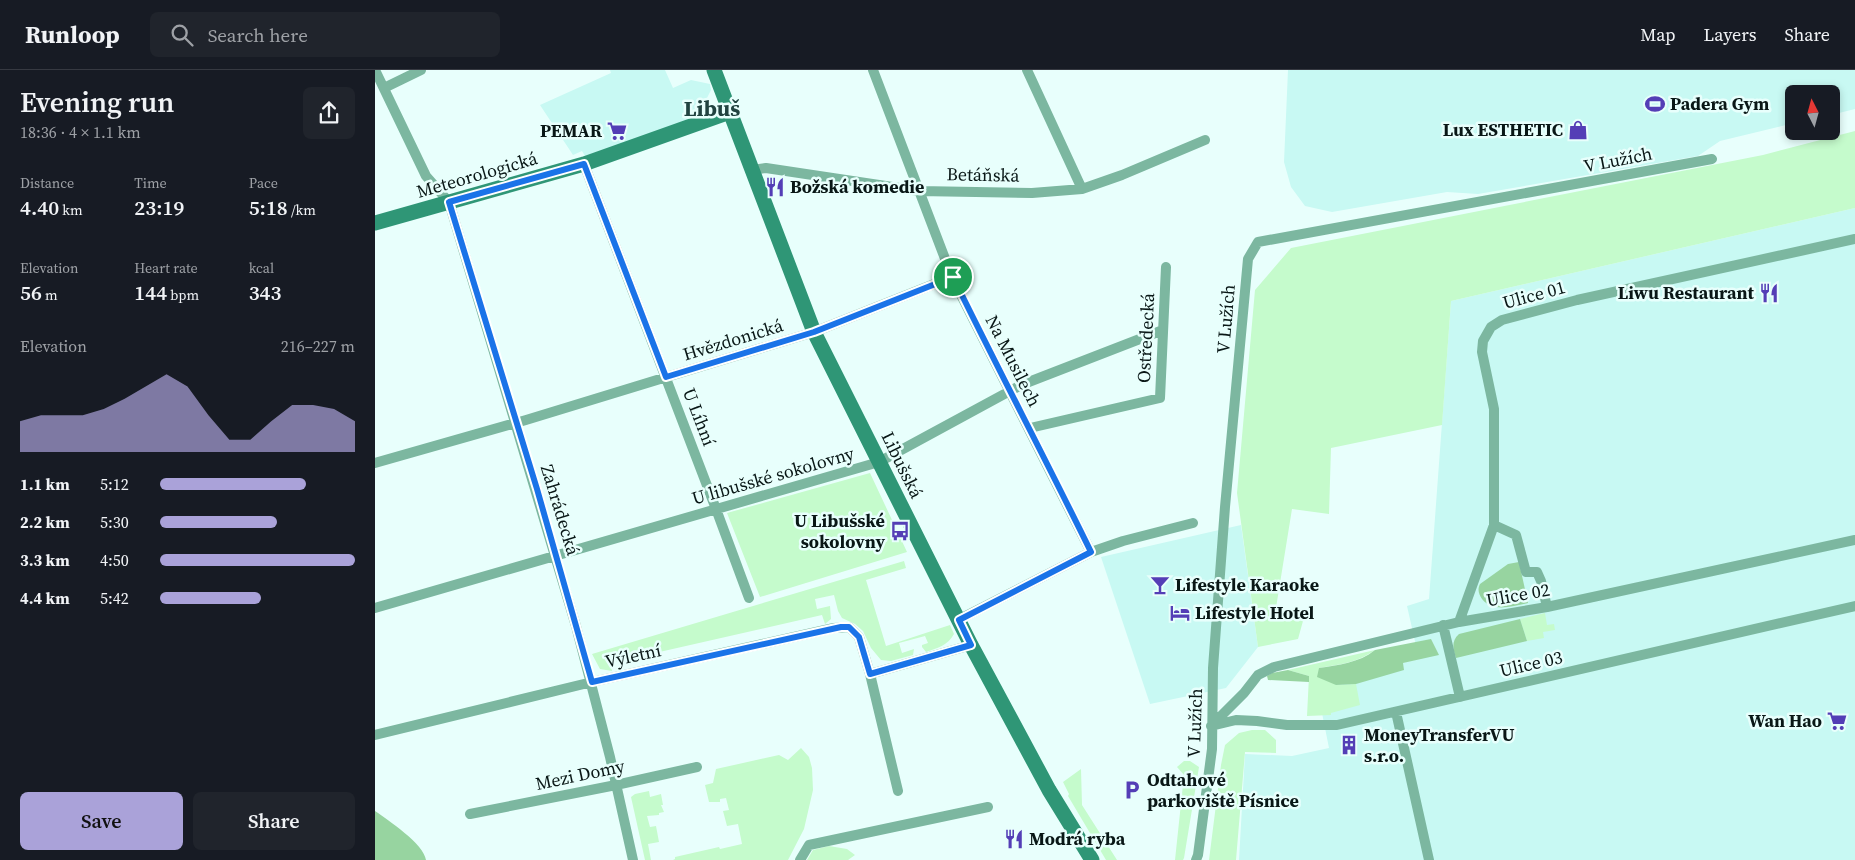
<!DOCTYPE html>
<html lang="en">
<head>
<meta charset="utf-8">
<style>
  body { margin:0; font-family:"Source Serif 4",serif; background:#20242c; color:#f1f3f6; height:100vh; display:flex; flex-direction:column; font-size:19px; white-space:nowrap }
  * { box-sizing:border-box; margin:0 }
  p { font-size:16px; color:#9ea1a6 }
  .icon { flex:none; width:28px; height:28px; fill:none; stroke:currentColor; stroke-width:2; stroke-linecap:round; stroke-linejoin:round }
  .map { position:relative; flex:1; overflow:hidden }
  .panel { display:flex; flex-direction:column; background:#171b24; width:375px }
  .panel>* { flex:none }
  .needle { width:32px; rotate:354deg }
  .tools { position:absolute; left:1410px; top:15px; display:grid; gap:10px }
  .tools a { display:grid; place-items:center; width:55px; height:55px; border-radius:8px; background:#171b24; box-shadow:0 2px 8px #0003; font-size:25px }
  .pin { position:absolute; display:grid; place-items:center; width:42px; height:42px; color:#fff; margin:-21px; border:2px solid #fff; border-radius:50%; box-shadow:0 1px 5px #0007 }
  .round { display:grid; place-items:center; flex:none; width:52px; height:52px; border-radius:8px; background:#20242c }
  .overview { display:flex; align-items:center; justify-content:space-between; height:85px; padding:0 20px }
  h1 { font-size:28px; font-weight:600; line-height:38px }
  .figures { display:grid; grid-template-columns:repeat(3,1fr); gap:8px; height:85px; padding:5px 20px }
  .figures div { display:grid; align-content:center }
  .figures b { font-size:21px; font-weight:600 }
  .figures small { font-size:14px; font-weight:400 }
  .figures p { font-size:14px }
  .chart { height:140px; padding:10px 20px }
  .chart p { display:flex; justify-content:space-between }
  .chart svg { width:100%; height:90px; margin-top:5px; fill:#aaa2d9; opacity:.7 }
  .primary-button { display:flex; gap:10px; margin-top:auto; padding:10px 20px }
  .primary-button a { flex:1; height:58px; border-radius:8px; background:#aaa2d9; color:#111; font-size:20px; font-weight:600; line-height:58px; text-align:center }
  .primary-button a+a { background:#20242c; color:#f1f3f6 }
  ul { padding:0 20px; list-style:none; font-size:16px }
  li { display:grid; grid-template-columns:80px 60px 1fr; align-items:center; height:38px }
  li i { height:12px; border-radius:6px; background:#aaa2d9 }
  header { display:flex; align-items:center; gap:30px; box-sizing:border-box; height:70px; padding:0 25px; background:#171b24; border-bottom:1px solid #363941 }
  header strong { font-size:24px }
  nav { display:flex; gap:28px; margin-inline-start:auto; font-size:18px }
  .search { width:350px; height:45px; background:#20242c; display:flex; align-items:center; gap:12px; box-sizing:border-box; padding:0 18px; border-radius:8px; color:#9ea1a6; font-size:19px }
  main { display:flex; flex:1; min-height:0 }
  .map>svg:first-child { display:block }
  .built { fill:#c8f9f3 }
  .green { fill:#c5fbcc }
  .forest { fill:#97d4a0 }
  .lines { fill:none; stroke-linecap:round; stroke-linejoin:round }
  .street { stroke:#7cb7a0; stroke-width:10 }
  .secondary { stroke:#2f9676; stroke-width:15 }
  .route-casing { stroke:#fff; stroke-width:10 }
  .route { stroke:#1a73e8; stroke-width:6 }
  .labels { text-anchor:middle; stroke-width:5; stroke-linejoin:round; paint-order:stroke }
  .poi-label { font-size:18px; font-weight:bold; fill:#091716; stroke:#e8fffc; text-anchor:start }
  .street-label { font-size:18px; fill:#091716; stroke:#e8fffc }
  .district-label { font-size:22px; font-weight:bold; fill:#214340; stroke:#e8fffc }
</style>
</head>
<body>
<header>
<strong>Runloop</strong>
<div class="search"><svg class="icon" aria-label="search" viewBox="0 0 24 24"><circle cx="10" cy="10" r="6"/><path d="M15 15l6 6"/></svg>Search here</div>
<nav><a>Map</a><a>Layers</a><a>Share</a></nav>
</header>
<main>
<section class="panel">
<div class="overview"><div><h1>Evening run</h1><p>18:36 · 4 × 1.1 km</p></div><a class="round"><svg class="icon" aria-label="share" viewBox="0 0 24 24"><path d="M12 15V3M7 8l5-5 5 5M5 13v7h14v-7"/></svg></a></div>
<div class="figures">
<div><p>Distance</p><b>4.40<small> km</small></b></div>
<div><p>Time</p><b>23:19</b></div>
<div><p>Pace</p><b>5:18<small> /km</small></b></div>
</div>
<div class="figures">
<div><p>Elevation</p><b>56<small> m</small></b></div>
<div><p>Heart rate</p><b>144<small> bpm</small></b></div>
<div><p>kcal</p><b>343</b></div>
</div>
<div class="chart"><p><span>Elevation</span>216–227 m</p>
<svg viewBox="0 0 160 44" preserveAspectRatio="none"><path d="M0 44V29L10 26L20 26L30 26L40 23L50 18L60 12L70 6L80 12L90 26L100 38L110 38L120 29L130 21L140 21L150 23L160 29V44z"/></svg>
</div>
<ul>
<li><b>1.1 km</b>5:12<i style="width:75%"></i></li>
<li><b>2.2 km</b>5:30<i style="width:60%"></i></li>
<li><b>3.3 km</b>4:50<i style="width:100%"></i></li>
<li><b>4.4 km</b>5:42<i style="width:52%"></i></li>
</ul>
<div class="primary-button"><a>Save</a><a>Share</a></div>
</section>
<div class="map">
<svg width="1480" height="790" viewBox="0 0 1480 790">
  <rect width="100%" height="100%" fill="#e8fffc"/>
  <path class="built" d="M235,0H290L298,18L316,10L335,14L336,20L325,42L301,56L210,86L207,81L198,85L165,35L236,3Z
    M913,0H1480V39L1456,45V24H1419V53L1345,71L1323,86L1103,124L1072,122L957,142L930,136L916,117L909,92Z
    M1480,138V790H864L870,684L917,686L954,678L941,613L1044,589L1032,536L1054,529L1076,231Z
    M866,455L883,577L851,618L775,634L726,487Z"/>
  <path class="green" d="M1480,61V138L1076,231L1067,355L956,378L954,444L917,439L900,544L928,551L923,569L883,577L862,423L880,220L916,178L1388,85Z
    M495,403L532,482L385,527L352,443Z
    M529,491L531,498L491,510L511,576L575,555L579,564C573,575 563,578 551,582L547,577V575L553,573L550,566L524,573L527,583L539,579L538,585L516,591L506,590L496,578L488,561L480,554L467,548L463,541L459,525L440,529L442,539L455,536L456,549L450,554L447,545L236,593L237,601L225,599L217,584Z
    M1170,543L1172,555L1179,554L1180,560L1168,562L1169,568L1152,571L1145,549Z
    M1000,580C984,592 963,595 944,598L961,615L981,614L985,635L956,643V645L932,646L934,606L913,600Z
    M877,660H890L901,670V683L870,682L861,790H834L846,695L850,675L864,663Z
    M426,678L434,687L437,698L438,720L429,759L413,790H298L300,789V787L344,777L345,779L367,774L363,754L352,756L348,741L354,740L351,728L345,729V732H334L330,715L338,713L341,699L404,685L413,690Z
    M809,691H815L824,697L809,788L808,790H800L809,705L802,697Z
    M706,699L707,735L742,790H731L693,726L694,724L688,712Z
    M274,721L275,727L286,724L288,735H286L289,742L284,743V745L272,746L275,757L281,756L284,772L273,774L276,790H270L256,727L260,724Z
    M454,776L472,779L480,785L473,790H432L438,780Z"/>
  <path class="forest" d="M1144,492L1153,533C1138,536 1118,543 1107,529C1104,524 1102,520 1105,514L1133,494Z
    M1145,549L1152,571L1081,588C1078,579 1076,571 1084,564Z
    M1056,569L1064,585L1028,593L1029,600L981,614L961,615L942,607L944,598C963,595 984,593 1000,580Z
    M913,600L934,606V612L893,610L892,606L897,603Z
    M0,741C13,750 49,774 51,790H0Z"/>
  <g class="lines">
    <path class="street" d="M0,0L51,106L74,132L201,556L235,687L258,790
      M498,0L577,207L716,482
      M652,0L707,119
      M9,18L46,0
      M209,94L341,439L374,528
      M377,100L391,98L544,121L657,123L707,119L747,105L830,70
      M655,358L785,328L791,197
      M0,393L151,350L439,262L577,207
      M1119,455L1141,465L1151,502H1162L1166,511L1172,537
      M0,538L504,392L646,315L788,260
      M583,550L716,482L748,471L818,453
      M1084,552L1119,455V339L1107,282L1108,271L1116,257L1127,250L1202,230L1480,169
      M1068,555L1085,627
      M495,604L596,575
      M1021,642L1054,790
      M836,656L869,623L883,605L899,597L1084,552L1172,537L1480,470
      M836,656L861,650L882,651L912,655H962L1480,536
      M0,665L217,612L459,558L474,557L484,567L495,604L523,721
      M95,744L241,715L322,697
      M425,790L434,775L613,737
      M821,790L823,785L837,679L838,598L850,437L873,189L883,172L1337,89"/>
    <path class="secondary" d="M339,0L439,262L596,575L674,720L717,790
      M0,153L209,94L355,42"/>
  </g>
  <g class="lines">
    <defs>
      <path id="route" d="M209,94L291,307L439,262L578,207C623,299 671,390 716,482L584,550L596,575L495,604L484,567L474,557H466L217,612L162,419L74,132Z"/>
    </defs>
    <use href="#route" class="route-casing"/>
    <use href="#route" class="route"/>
  </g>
  <defs>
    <symbol id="stadium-bare" viewBox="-9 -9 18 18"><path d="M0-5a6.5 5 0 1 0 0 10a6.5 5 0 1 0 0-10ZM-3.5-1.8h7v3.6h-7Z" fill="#543eb6" stroke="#e8fffc" stroke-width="2.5" paint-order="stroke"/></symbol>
    <symbol id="shop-bare" viewBox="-9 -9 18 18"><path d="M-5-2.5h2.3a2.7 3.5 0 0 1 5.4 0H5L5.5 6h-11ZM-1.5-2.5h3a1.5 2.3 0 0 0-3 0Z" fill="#543eb6" stroke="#e8fffc" stroke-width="2.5" paint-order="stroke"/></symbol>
    <symbol id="supermarket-bare" viewBox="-9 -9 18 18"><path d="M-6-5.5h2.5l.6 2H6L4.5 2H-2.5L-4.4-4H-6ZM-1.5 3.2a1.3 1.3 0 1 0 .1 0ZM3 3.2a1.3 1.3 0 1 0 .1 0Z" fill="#543eb6" stroke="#e8fffc" stroke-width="2.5" paint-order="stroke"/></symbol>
    <symbol id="restaurant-bare" viewBox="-9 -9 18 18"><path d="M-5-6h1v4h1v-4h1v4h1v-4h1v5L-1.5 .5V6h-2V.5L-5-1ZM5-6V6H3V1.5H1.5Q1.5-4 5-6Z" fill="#543eb6" stroke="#e8fffc" stroke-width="2.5" paint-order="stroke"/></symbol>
    <symbol id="bus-bare" viewBox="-9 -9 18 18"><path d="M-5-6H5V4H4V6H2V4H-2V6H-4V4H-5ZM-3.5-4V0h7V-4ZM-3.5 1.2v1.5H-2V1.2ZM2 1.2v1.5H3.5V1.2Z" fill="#543eb6" stroke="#e8fffc" stroke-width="2.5" paint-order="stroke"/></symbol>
    <symbol id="bar-bare" viewBox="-9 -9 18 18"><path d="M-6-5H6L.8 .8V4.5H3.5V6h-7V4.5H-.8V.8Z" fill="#543eb6" stroke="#e8fffc" stroke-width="2.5" paint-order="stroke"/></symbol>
    <symbol id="hotel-bare" viewBox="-9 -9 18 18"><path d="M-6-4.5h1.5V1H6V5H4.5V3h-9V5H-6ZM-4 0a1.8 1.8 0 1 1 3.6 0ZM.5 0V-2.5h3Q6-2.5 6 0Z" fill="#543eb6" stroke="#e8fffc" stroke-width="2.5" paint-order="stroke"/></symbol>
    <symbol id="building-bare" viewBox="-9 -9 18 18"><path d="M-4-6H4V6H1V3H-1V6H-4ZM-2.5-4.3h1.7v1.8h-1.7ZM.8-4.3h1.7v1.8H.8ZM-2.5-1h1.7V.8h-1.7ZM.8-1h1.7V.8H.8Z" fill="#543eb6" stroke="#e8fffc" stroke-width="2.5" paint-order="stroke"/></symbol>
    <symbol id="parking-bare" viewBox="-9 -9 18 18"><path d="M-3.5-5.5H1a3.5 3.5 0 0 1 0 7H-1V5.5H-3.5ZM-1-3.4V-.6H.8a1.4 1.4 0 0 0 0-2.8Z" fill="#543eb6" stroke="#e8fffc" stroke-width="2.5" paint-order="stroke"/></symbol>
  </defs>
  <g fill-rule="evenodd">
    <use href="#stadium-bare" x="1266" y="20" width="28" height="28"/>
    <use href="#shop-bare" x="1189" y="46" width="28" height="28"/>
    <use href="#supermarket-bare" x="228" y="47" width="28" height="28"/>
    <use href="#restaurant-bare" x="386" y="103" width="28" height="28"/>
    <use href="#restaurant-bare" x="1380" y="209" width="28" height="28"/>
    <use href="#bus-bare" x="511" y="447" width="28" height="28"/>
    <use href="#bar-bare" x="771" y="501" width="28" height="28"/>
    <use href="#hotel-bare" x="791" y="529" width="28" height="28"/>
    <use href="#supermarket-bare" x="1448" y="637" width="28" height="28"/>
    <use href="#building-bare" x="960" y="661" width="28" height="28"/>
    <use href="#parking-bare" x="743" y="706" width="28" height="28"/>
    <use href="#restaurant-bare" x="625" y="755" width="28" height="28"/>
  </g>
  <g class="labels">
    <g class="poi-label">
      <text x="1295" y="40">Padera Gym</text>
      <text x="1188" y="66" text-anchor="end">Lux ESTHETIC</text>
      <text x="227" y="67" text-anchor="end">PEMAR</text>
      <text x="415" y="123">Božská komedie</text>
      <text x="1379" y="229" text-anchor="end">Liwu Restaurant</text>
      <text x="510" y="457" text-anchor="end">U Libušské<tspan x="510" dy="21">sokolovny</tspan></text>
      <text x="800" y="521">Lifestyle Karaoke</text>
      <text x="820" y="549">Lifestyle Hotel</text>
      <text x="1447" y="657" text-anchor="end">Wan Hao</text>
      <text x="989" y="671">MoneyTransferVU<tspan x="989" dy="21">s.r.o.</tspan></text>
      <text x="772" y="716">Odtahové<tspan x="772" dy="21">parkoviště Písnice</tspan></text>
      <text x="654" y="775">Modrá ryba</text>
    </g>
    <g class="street-label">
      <text transform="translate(1243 90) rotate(-11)" y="6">V Lužích</text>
      <text transform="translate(102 105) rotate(-16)" y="6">Meteorologická</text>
      <text transform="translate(608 105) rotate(1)" y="6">Betáňská</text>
      <text transform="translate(1159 225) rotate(-15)" y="6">Ulice 01</text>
      <text transform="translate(851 249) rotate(-85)" y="6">V Lužích</text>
      <text transform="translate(771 268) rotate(-87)" y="6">Ostředecká</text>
      <text transform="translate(358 270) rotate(-17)" y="6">Hvězdonická</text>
      <text transform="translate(638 291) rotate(63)" y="6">Na Musilech</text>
      <text transform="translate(324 347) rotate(69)" y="6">U Líhní</text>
      <text transform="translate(527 395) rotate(64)" y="6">Libušská</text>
      <text transform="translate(398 406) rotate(-16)" y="6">U libušské sokolovny</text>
      <text transform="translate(185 440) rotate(73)" y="6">Zahrádecká</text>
      <text transform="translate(1143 525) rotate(-10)" y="6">Ulice 02</text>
      <text transform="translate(258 586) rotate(-12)" y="6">Výletní</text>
      <text transform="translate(1156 594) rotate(-13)" y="6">Ulice 03</text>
      <text transform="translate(820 653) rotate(-88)" y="6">V Lužích</text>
      <text transform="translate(205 705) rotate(-12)" y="6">Mezi Domy</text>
    </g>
    <g class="district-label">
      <text x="337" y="46">Libuš</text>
    </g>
  </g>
</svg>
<div class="tools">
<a><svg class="needle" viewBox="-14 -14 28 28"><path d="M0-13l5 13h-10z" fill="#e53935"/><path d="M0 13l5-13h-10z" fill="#9ea1a6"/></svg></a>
</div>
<div class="pin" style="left:578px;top:207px;background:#1e9e55"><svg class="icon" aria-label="arrive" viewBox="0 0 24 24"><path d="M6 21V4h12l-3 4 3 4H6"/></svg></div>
</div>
</main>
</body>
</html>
